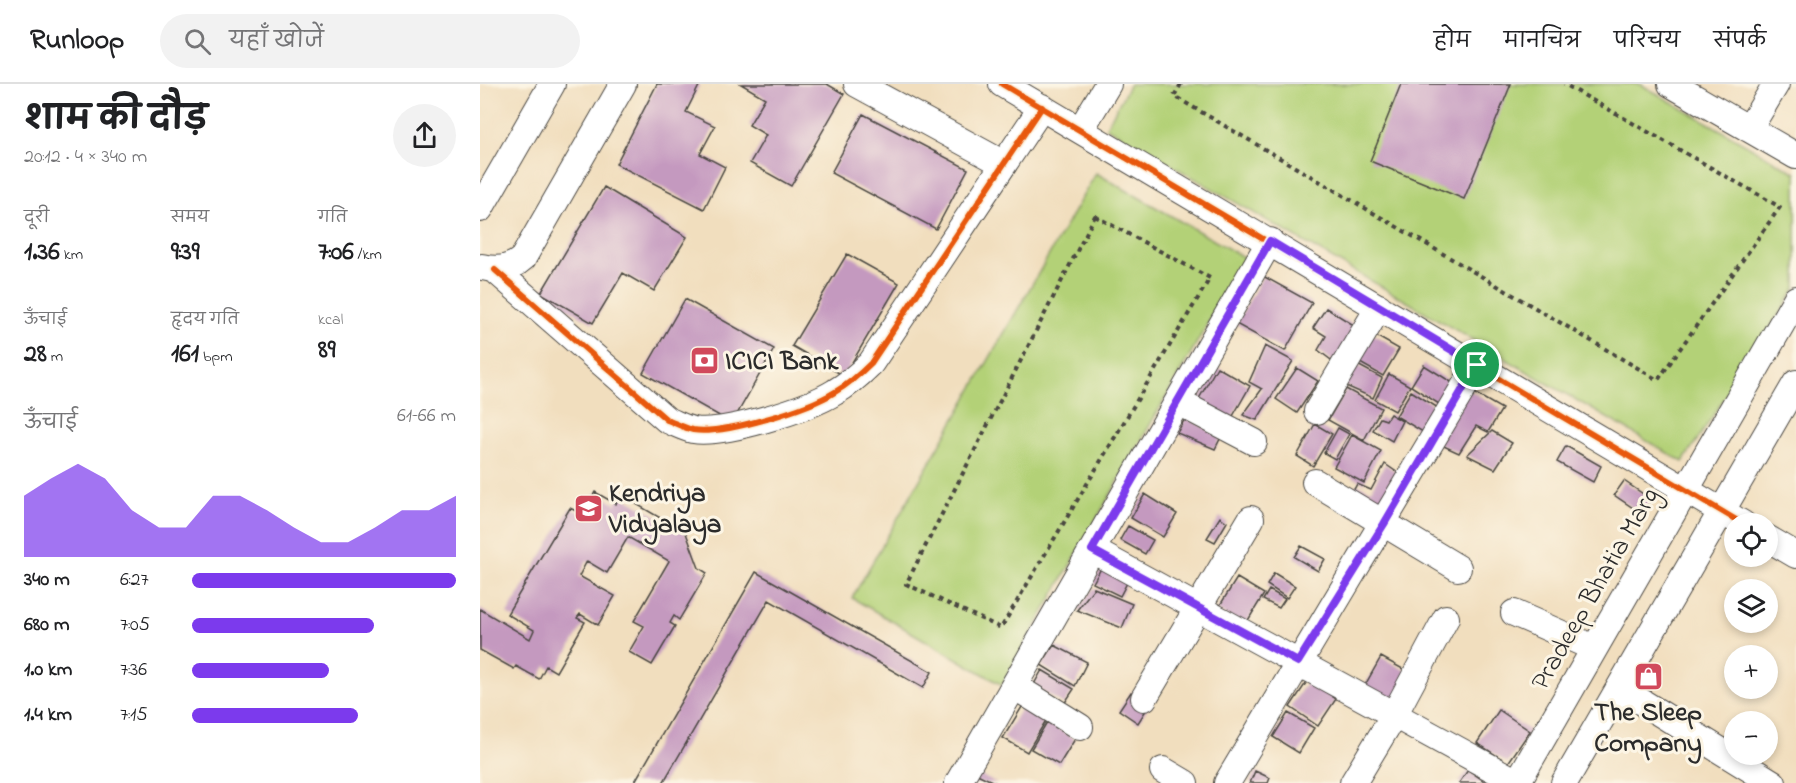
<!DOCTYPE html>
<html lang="hi">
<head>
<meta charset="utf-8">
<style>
  body { margin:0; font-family:"Indie Flower","Playpen Sans Deva",sans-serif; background:#f2f2f2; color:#202124; height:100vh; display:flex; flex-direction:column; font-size:22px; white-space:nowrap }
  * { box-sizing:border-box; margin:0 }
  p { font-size:20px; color:#757577 }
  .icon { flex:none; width:33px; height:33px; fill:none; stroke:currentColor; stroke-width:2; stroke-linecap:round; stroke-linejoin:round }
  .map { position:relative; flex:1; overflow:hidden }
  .details { display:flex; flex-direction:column; background:#fff; width:480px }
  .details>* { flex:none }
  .tools { position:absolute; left:1244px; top:429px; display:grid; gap:12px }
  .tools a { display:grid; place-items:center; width:54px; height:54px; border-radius:50%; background:#fff; box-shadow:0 3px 9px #0003; font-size:30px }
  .pin { position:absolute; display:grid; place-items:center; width:51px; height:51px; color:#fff; margin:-26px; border:3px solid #fff; border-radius:50%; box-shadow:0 2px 6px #0007 }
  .round { display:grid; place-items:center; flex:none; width:63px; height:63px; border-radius:32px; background:#f2f2f2 }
  .headline { display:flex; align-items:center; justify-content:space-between; height:102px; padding:0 24px }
  h1 { font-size:33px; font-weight:700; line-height:45px }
  .stats { display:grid; grid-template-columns:repeat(3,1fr); gap:9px; height:102px; padding:6px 24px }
  .stats div { display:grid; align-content:center }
  .stats b { font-size:26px; font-weight:700 }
  .stats small { font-size:16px; font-weight:400 }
  .stats p { font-size:16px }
  .chart { height:168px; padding:12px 24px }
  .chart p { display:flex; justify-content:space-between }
  .chart svg { width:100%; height:108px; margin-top:6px; fill:#7c3aed; opacity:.7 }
  ul { padding:0 24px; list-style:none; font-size:20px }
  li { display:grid; grid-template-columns:96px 72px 1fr; align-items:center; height:45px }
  li i { height:15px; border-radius:8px; background:#7c3aed }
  header { display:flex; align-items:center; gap:36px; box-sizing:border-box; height:84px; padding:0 30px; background:#fff; border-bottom:2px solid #e0e0e0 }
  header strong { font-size:28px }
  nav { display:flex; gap:33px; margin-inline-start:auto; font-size:21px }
  .search { width:420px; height:54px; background:#f2f2f2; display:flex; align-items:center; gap:15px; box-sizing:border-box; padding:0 21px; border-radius:33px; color:#757577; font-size:22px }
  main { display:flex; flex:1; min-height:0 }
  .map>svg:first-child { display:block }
  .green { fill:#b3d177; stroke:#6f7e51; stroke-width:1.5 }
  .building { fill:#c499bf }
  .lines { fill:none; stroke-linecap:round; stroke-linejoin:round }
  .minor-casing { stroke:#494641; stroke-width:28 }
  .path { stroke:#494641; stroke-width:4; stroke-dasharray:4.5 4.5; stroke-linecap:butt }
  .minor { stroke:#fff; stroke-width:26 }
  .cycleway-casing { stroke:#fcf5e5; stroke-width:10 }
  .cycleway { stroke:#e8590c; stroke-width:6 }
  .route-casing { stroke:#fff; stroke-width:12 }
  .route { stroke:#7c3aed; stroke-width:8 }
  .labels { text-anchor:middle; stroke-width:6; stroke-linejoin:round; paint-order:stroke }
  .poi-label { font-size:27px; font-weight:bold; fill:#2b2b2b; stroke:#fcf5e5; text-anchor:start }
  .street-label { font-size:27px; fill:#2b2b2b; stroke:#fcf5e5 }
</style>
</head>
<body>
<header>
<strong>Runloop</strong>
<div class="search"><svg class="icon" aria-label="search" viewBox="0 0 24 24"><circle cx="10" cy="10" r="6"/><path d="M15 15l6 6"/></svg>यहाँ खोजें</div>
<nav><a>होम</a><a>मानचित्र</a><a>परिचय</a><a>संपर्क</a></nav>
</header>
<main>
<section class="details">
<div class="headline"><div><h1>शाम की दौड़</h1><p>20:12 · 4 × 340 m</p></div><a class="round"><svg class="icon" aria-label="share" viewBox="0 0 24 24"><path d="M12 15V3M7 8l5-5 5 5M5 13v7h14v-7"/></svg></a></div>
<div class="stats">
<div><p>दूरी</p><b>1.36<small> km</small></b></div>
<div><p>समय</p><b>9:39</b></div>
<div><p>गति</p><b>7:06<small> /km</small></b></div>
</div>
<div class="stats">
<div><p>ऊँचाई</p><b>28<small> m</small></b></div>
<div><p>हृदय गति</p><b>161<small> bpm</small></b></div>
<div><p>kcal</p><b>89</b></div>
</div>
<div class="chart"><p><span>ऊँचाई</span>61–66 m</p>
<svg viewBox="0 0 160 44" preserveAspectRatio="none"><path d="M0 44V19L10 12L20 6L30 12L40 25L50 32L60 32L70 19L80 19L90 25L100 32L110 38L120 38L130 32L140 25L150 25L160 19V44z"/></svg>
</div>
<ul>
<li><b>340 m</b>6:27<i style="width:100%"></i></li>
<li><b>680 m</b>7:05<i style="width:69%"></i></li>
<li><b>1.0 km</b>7:36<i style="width:52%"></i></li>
<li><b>1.4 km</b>7:15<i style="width:63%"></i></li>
</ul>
</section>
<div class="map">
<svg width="1316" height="699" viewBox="0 0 1316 699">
  <rect width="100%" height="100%" fill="#fcf5e5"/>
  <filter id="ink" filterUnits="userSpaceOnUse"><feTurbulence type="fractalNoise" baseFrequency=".0167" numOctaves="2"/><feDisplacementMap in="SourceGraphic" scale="12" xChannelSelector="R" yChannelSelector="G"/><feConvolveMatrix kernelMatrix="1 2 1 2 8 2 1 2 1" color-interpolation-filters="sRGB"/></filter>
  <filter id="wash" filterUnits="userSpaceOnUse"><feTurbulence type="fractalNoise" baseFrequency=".008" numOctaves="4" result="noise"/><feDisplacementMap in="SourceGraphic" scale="24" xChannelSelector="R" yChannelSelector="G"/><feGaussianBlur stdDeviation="1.35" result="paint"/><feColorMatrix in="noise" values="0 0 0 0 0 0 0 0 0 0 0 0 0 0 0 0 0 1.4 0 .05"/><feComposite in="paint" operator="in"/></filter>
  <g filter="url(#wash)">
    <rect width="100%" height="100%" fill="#f1debe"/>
    <path class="green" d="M650,0H1160L1316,89V204L1203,378L626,43Z
      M616,89L765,174L522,601L372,514Z"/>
    <g id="blocks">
      <path class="building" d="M177,0H220L206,28L235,42L220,70L245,83L224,125L136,80Z
        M261,0H347L364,10L311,102L270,79L286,51L269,41L285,14Z
        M921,0H1031L984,115L890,77Z
        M383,30L488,85L456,145L351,89Z
        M124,103L207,153L174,207L143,189L113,239L61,209Z
        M367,170L419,199L364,292L312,262Z
        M783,192L832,219L805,267L756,240Z
        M205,215L294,265L252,339L163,289Z
        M846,224L877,243L855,279L838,266L846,252L833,244Z
        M889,248L919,265L903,292L873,275Z
        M785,262L813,277L777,336L763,331L782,305L769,298Z
        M872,278L902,294L893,314L857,298Z
        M944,281L976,301L962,322L931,302Z
        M737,283L770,302L749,339L716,320Z
        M817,284L838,297L817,329L796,315Z
        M909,290L930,302L915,327L895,316Z
        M866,305L901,324L884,356L848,336Z
        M989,306L1022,325L1008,348L996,342L979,369L957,359Z
        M931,307L963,327L948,351L916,332Z
        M910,330L922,337L912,357L893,346L900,334L906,336Z
        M706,333L741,353L735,365L697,349Z
        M835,340L852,350L833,382L817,372Z
        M858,344L869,350L855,375L844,369Z
        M1012,347L1032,359L1015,385L987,371Z
        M872,351L901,367L884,399L854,383Z
        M1086,362L1121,382L1113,398L1077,378Z
        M905,380L918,389L899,425L871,411L877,400L891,406Z
        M1144,397L1172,416L1162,430L1134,411Z
        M115,408L136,420L141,411L206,449L219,484L227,489L199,536L194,532L190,539L195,542L172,581L149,568L164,542L154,537L189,477L148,453L127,489L107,477L99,492L135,512L118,541L100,530L97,534L105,538L76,588L66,582L59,595L36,582L34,585L0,566V525L50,555L54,546L27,530L90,424L102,430Z
        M665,410L697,430L683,453L651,434Z
        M740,433L747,438L735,458L727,454Z
        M648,442L673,456L665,470L640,456Z
        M821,462L845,475L838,487L814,473Z
        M624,479L650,493L640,512L613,499Z
        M276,488L452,588L443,604L289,516L183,699H154Z
        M794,489L815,502L807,514L787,501Z
        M757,494L784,510L764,543L737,526Z
        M614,504L652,520L642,544L597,526Z
        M789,506L805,515L799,524L783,516Z
        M574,561L607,578L595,602L561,581Z
        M901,573L932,590L915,620L884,603Z
        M562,586L594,605L584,620L553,602Z
        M828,596L856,615L838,642L810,623Z
        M651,608L670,620L658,639L639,626Z
        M545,618L568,633L547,668L523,654Z
        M1019,626L1050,647L1028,679L997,659Z
        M808,629L834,644L819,669L793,653Z
        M567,638L595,655L579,681L551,665Z
        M988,686L1007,699H979Z
        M775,687L790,694L788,699H770Z
        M495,689L516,699H490Z"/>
    </g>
  </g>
  <g filter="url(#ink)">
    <use href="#blocks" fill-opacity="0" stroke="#494641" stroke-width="1.5"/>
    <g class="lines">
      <defs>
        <path id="minor" d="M377,0L524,80
          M522,0L1263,440
          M1191,0L1316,72
          M601,45L628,0
          M1269,45L1296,0
          M0,125L72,0
          M2,183C17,187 31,185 43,174L143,0
          M15,186L187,336C195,339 204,344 213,346C244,351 328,325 355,308C369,300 380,290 391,279L562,23
          M698,318L774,358
          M837,327L899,223
          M835,398L978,484
          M1287,454L1316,471
          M612,466L1037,698
          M1034,529L1114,564
          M534,602L600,643
          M1139,604L1293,699
          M664,614L771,435
          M683,686L705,699
          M478,699L790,157
          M747,699L997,281
          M873,699L914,631L966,534
          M1037,699L1316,215
          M1084,699L1316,299"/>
      </defs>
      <use href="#minor" class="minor-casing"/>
      <path class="path" d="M701,0L694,12L1178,296L1300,123L1084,0
        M615,132L730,194L521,544L426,500Z"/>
      <use href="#minor" class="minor"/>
      <defs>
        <path id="cycleway" d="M522,0L1263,440
          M15,186L187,336C195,339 204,344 213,346C244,351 328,325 355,308C369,300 380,290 391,279L562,23"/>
      </defs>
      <use href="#cycleway" class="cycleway-casing"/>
      <use href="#cycleway" class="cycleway"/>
    </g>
  </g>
  <g class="lines" filter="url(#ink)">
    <defs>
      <path id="route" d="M790,157L997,281L904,440L818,578L612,466Z"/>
    </defs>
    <use href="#route" class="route-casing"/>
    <use href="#route" class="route"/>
  </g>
  <defs>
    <symbol id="bank-square" viewBox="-11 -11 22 22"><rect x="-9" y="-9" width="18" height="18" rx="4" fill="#d1495b" stroke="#fcf5e5"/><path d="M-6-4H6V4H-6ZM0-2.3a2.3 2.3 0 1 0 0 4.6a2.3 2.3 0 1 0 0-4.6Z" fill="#fff"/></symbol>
    <symbol id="school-square" viewBox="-11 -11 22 22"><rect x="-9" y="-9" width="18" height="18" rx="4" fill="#d1495b" stroke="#fcf5e5"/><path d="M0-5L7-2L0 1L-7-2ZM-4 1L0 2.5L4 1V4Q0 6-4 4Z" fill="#fff"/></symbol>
    <symbol id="shop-square" viewBox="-11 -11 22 22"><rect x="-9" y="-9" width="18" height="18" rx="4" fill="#d1495b" stroke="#fcf5e5"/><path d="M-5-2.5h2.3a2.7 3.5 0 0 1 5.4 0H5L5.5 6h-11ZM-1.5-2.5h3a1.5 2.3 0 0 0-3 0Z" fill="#fff"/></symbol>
  </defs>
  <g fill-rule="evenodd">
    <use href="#bank-square" x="208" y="260" width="33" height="33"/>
    <use href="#school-square" x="92" y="408" width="33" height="33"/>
    <use href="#shop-square" x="1152" y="576" width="33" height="33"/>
  </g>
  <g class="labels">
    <g class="poi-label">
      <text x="245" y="285">ICICI Bank</text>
      <text x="129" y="417">Kendriya<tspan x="129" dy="31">Vidyalaya</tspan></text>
      <text x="1168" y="636" text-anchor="middle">The Sleep<tspan x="1168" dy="31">Company</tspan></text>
    </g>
    <g class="street-label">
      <text transform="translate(1114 504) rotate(-60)" y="9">Pradeep Bhatia Marg</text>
    </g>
  </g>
</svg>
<div class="tools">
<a><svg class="icon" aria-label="locate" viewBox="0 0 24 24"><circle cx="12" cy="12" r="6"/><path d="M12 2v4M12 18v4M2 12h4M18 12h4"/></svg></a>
<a><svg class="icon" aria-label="layers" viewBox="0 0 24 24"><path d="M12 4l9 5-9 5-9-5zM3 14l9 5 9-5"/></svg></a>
<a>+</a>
<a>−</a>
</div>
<div class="pin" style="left:997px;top:281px;background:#1e9e55"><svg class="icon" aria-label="arrive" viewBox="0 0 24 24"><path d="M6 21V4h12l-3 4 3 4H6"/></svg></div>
</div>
</main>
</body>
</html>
